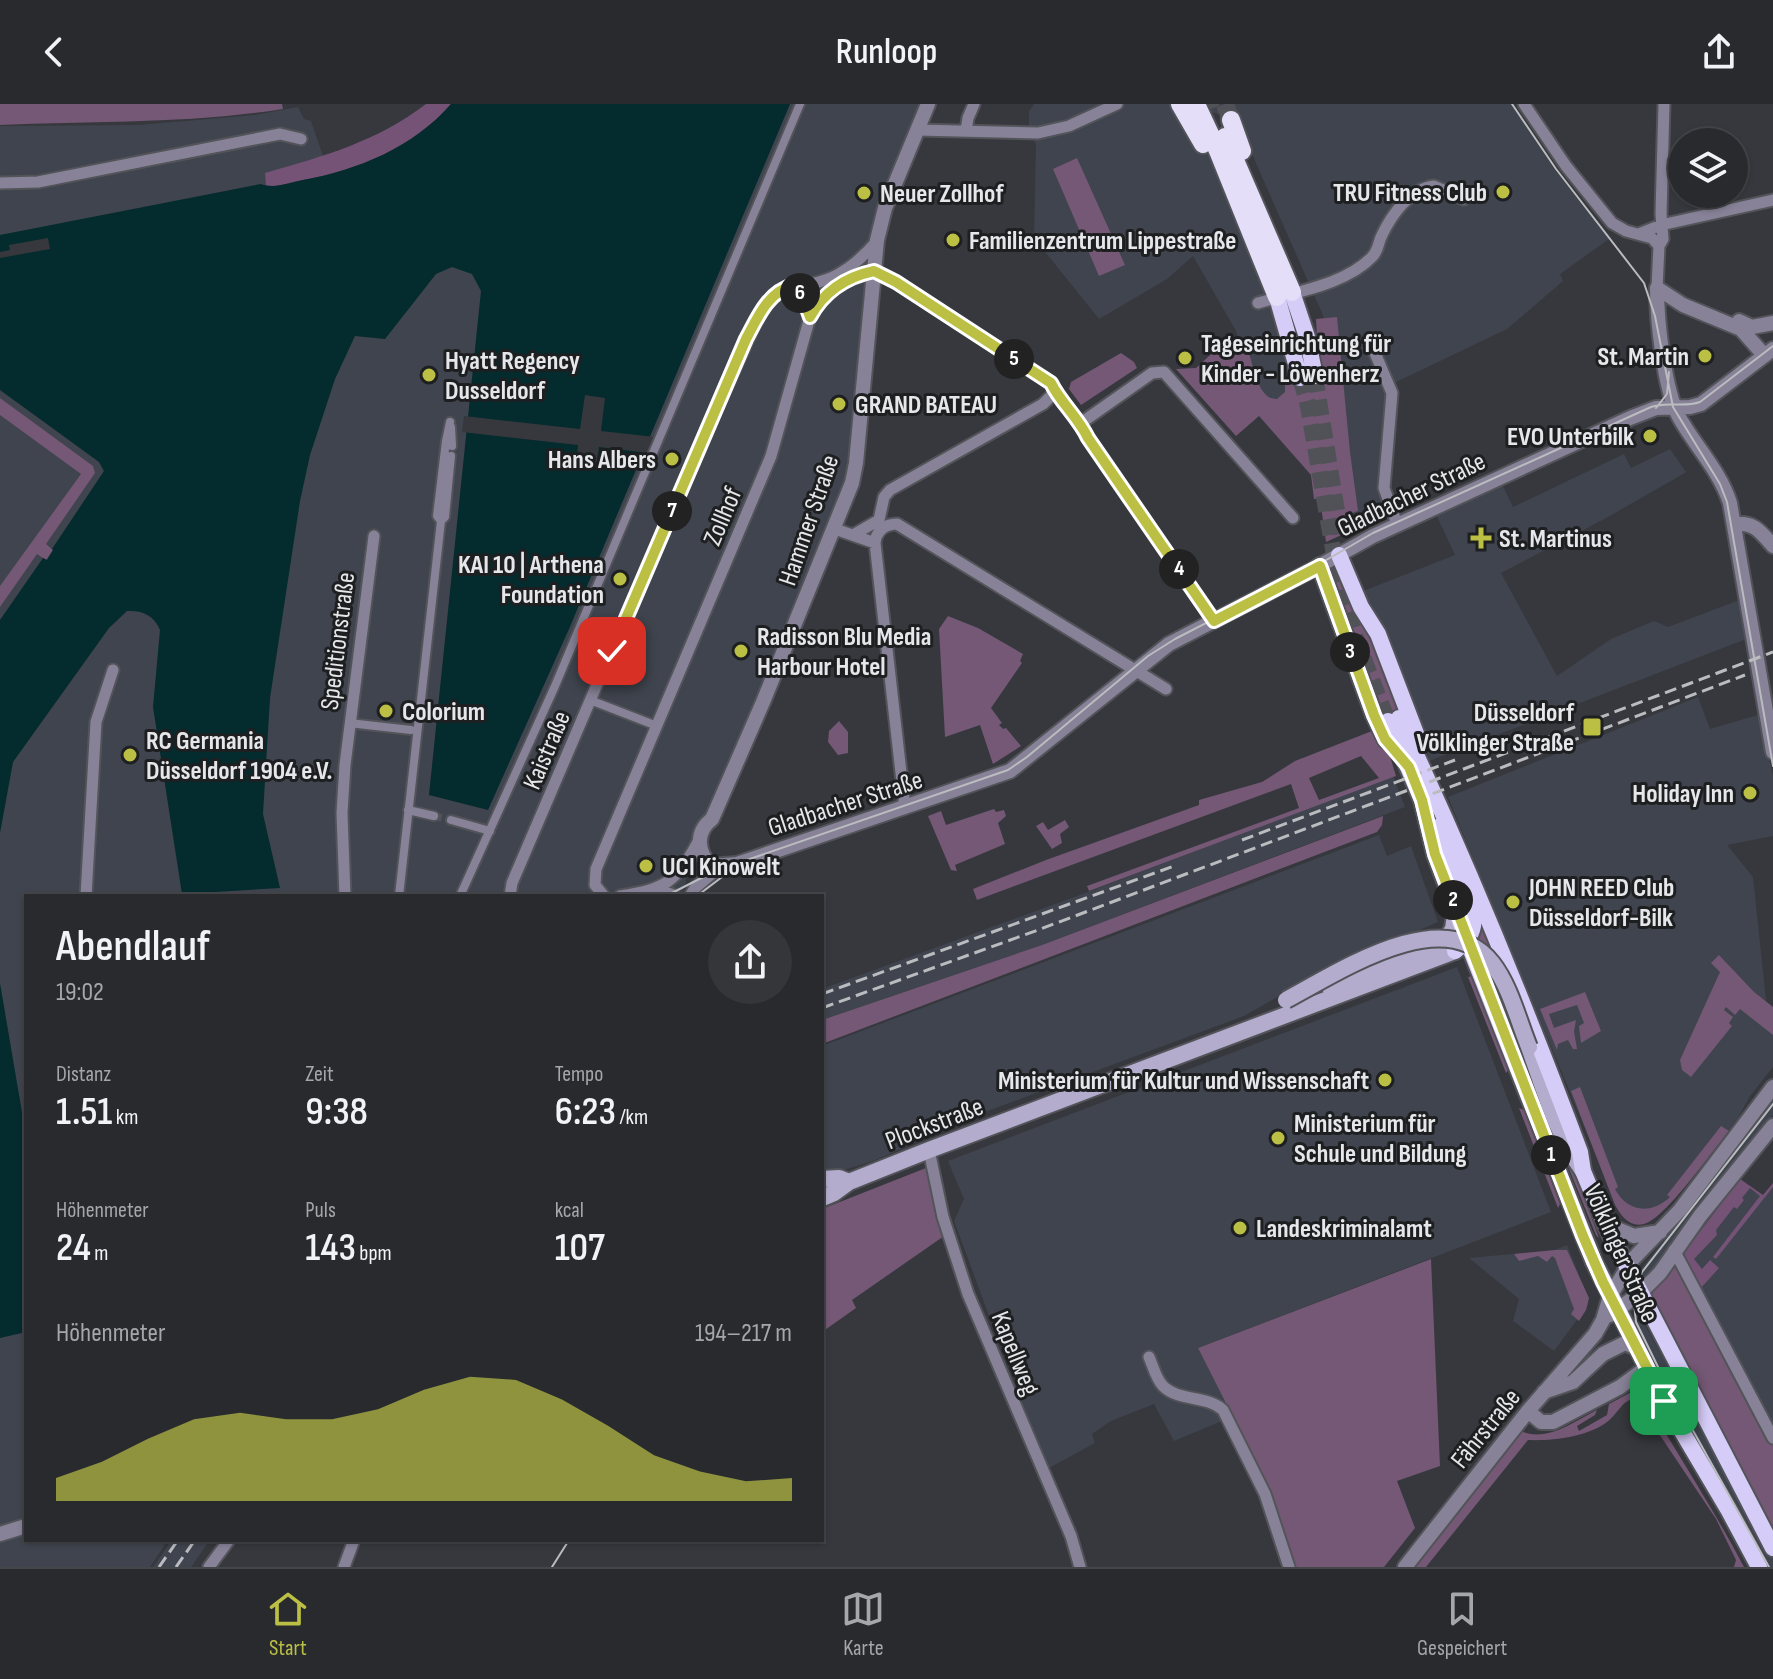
<!DOCTYPE html>
<html lang="de">
<head>
<meta charset="utf-8">
<style>
  body { margin:0; font-family:"Sofia Sans Condensed",sans-serif; background:#34363a; color:#f1f3f6; height:100vh; display:flex; flex-direction:column; font-size:30px; white-space:nowrap }
  * { box-sizing:border-box; margin:0 }
  p { font-size:26px; color:#a5a7aa }
  .icon { flex:none; width:44px; height:44px; fill:none; stroke:currentColor; stroke-width:2; stroke-linecap:round; stroke-linejoin:round }
  .map { position:relative; flex:1; overflow:hidden }
  .sheet { position:absolute; left:24px; top:790px; width:800px; height:648px; display:flex; flex-direction:column; background:#282a2e; border-radius:0px; box-shadow:0 2px 6px #0004,0 0 0 2px #44464a }
  .sheet>* { flex:none }
  .buttons { position:absolute; left:1668px; top:24px; display:grid; gap:16px }
  .buttons a { display:grid; place-items:center; width:80px; height:80px; border-radius:50%; background:#282a2e; box-shadow:0 2px 6px #0004,0 0 0 2px #44464a; font-size:40px }
  .pin { position:absolute; display:grid; place-items:center; width:68px; height:68px; color:#fff; margin:-34px; border-radius:16px; box-shadow:0 4px 12px #0006 }
  .km { position:absolute; width:40px; height:40px; margin:-20px; border-radius:50%; background:#222; color:#fff; font-size:22px; line-height:40px; text-align:center }
  .round { display:grid; place-items:center; flex:none; width:84px; height:84px; border-radius:42px; background:#34363a }
  .summary { display:flex; align-items:center; justify-content:space-between; height:136px; padding:0 32px }
  h1 { font-size:44px; font-weight:600; line-height:60px }
  .metrics { display:grid; grid-template-columns:repeat(3,1fr); gap:12px; height:136px; padding:8px 32px }
  .metrics div { display:grid; align-content:center }
  .metrics b { font-size:40px; font-weight:600 }
  .metrics small { font-size:22px; font-weight:400 }
  .metrics p { font-size:22px }
  .chart { height:224px; padding:16px 32px }
  .chart p { display:flex; justify-content:space-between }
  .chart svg { width:100%; height:144px; margin-top:8px; fill:#bbc045; opacity:.7 }
  header { display:flex; justify-content:space-between; align-items:center; height:104px; padding:0 32px; background:#282a2e; font-size:36px; font-weight:600 }
  .tabs { display:flex; justify-content:space-around; align-items:center; height:112px; border-top:2px solid #44464a; background:#282a2e; font-size:22px; color:#a5a7aa }
  .tabs a { display:grid; justify-items:center; gap:4px }
  .tabs .active { color:#bbc045 }
  .map>svg:first-child { display:block }
  .built { fill:#3f444e }
  .green { fill:#745875; fill-rule:evenodd }
  .forest { fill:#755376 }
  .water { fill:#042b2e }
  .pier { fill:#36383d }
  .lines { fill:none; stroke-linecap:round; stroke-linejoin:round }
  .pedestrian-tunnel { stroke:#505257; stroke-width:8; stroke-dasharray:8 4; stroke-linecap:butt }
  .primary-tunnel { stroke:#505257; stroke-width:16; stroke-dasharray:16 8; stroke-linecap:butt }
  .trunk-tunnel { stroke:#505257; stroke-width:18; stroke-dasharray:18 9; stroke-linecap:butt }
  .pedestrian-casing { stroke:#525459; stroke-width:12 }
  .minor-casing { stroke:#525459; stroke-width:15 }
  .tertiary-casing { stroke:#525459; stroke-width:18 }
  .secondary-casing { stroke:#525459; stroke-width:20 }
  .primary-casing { stroke:#525459; stroke-width:20 }
  .trunk-casing { stroke:#525459; stroke-width:22 }
  .pedestrian { stroke:#878297; stroke-width:8 }
  .minor { stroke:#878297; stroke-width:11 }
  .tertiary { stroke:#878297; stroke-width:14 }
  .secondary { stroke:#b3accd; stroke-width:16 }
  .primary { stroke:#d5ccf7; stroke-width:16 }
  .trunk { stroke:#e4def8; stroke-width:18 }
  .tram { stroke:#babcbf; stroke-width:2 }
  .rail { stroke:#babcbf; stroke-width:3; stroke-dasharray:12 6; stroke-linecap:butt }
  .secondary-bridge-casing { stroke:#525459; stroke-width:20; stroke-linecap:butt }
  .secondary-bridge { stroke:#b3accd; stroke-width:16 }
  .route-casing { stroke:#fff; stroke-width:16 }
  .route { stroke:#bbc045; stroke-width:10 }
  .poi-dot { fill:#bbc045; stroke:#1e1f21; stroke-width:3 }
  .labels { text-anchor:middle; stroke-width:6; stroke-linejoin:round; paint-order:stroke }
  .poi-label { font-size:26px; font-weight:bold; fill:#e5e7ea; stroke:#1e1f21; text-anchor:start }
  .street-label { font-size:26px; fill:#e5e7ea; stroke:#1e1f21 }
</style>
</head>
<body>
<header><svg class="icon" aria-label="back" viewBox="0 0 24 24"><path d="M15 5l-7 7 7 7"/></svg>Runloop<svg class="icon" aria-label="share" viewBox="0 0 24 24"><path d="M12 15V3M7 8l5-5 5 5M5 13v7h14v-7"/></svg></header>
<div class="map">
<svg width="1773" height="1463" viewBox="0 0 1773 1463">
  <rect width="100%" height="100%" fill="#36383d"/>
  <path class="built" d="M790,0H926L884,103L851,369L825,440L695,741L682,792H26V1436H168L150,1463H0V22L139,21L255,11L298,3L304,15L311,17L323,52L153,163L321,221L432,136L730,140Z
    M1034,0H1179L1235,100L1298,276L1289,298L1259,297L1236,227L1193,152L1167,175L1099,215L1034,134L1036,40L1029,29V7Z
    M1185,0H1511L1554,65L1609,135L1560,170L1563,177L1507,225L1394,279L1382,373L1390,407L1354,422L1331,237L1322,209L1237,16Z
    M1670,345L1686,368L1683,370L1608,413L1501,469L1557,572L1611,535L1654,517L1668,523L1742,495L1749,534L1429,657L1426,632L1396,555L1382,521L1358,489L1455,451L1435,408L1501,378L1513,403L1624,350L1631,364Z
    M1698,593L1710,625L1761,610L1773,672V732L1727,741L1753,773L1766,897L1773,903V963L1750,992L1738,1014L1674,1095L1655,1113L1617,1102L1448,693Z
    M1393,672L1405,703L1042,841L822,916V885L1096,785Z
    M1379,731L1387,752L1411,742L1438,818L1316,871L1244,912L909,1036L910,1041L873,1057L844,1066L822,1067V942Z
    M1457,863L1551,1108L1198,1244L1234,1312L1174,1337L1154,1300L1111,1317L1092,1330L1095,1339L1047,1365L1025,1315L1020,1284L988,1209L954,1117L964,1095L948,1057Z
    M1773,996V1011L1646,1174L1641,1172L1638,1169Z
    M1748,1081L1764,1093L1773,1083V1327L1685,1160Z
    M1567,1141L1588,1194V1201L1554,1247L1513,1217L1519,1195L1469,1154L1555,1146Z
    M1635,1214L1637,1218L1642,1216L1747,1405L1773,1455V1463H1766L1659,1270L1632,1215Z
    M172,1436H210L191,1463H153Z"/>
  <path class="green" d="M0,0H282L283,5C189,20 95,17 0,21Z
    M1077,54L1125,161L1099,172L1053,65Z
    M1337,213L1350,348L1358,407L1346,411L1348,428L1326,438L1320,395H1314L1311,371L1259,312L1236,332L1176,265L1196,264L1222,240L1230,245L1247,242C1253,259 1257,296 1277,295L1285,288V279L1318,253L1316,215Z
    M1121,249L1134,258L1137,264L1081,301L1069,285L1071,278Z
    M0,294L93,362L95,369L46,440L53,446L46,456L37,450L0,503V482L81,370L0,311Z
    M1343,472L1372,525L1405,610L1383,620L1331,479Z
    M948,512L978,524L1023,550L1020,557L1022,559L991,604L1002,619L999,621L1003,625L1006,624L1021,642L993,660L980,621L945,633L939,525Z
    M839,617L848,628V649L838,651L828,638L829,627Z
    M1372,627L1390,652L1396,672L1089,787L1087,782L1299,704L1291,680L977,796L973,785L1046,756L1199,701V696L1262,678L1295,657ZM1361,652L1379,674L1319,696L1309,674Z
    M994,705L996,708L1004,706L1006,712L998,719L1005,740L955,761L957,767L951,766L928,712L941,707L946,721Z
    M1383,712L1382,721L1377,728L822,940V916L1042,841Z
    M1065,716L1069,723L1060,730L1062,739L1052,745L1036,722L1043,718L1048,726Z
    M1450,738L1475,798L1599,1134L1596,1131L1484,857L1478,835L1482,822Z
    M1719,851L1754,888L1773,903V931L1740,905L1735,911L1726,903L1724,906L1733,913L1729,919L1732,922L1691,973L1682,966L1680,956L1720,868L1711,859Z
    M1473,872L1509,965L1506,969L1468,873Z
    M1585,888L1601,927L1581,939L1579,922L1584,919L1577,901L1549,910L1554,924L1576,916L1574,927L1577,945H1573L1568,936L1558,940L1557,946L1540,905Z
    M1580,983L1618,1083L1615,1085C1627,1108 1651,1111 1670,1093L1667,1091L1721,1022L1729,1027C1713,1046 1665,1115 1644,1120C1630,1124 1621,1112 1615,1101L1571,987Z
    M1519,1004L1524,1006L1560,1100L1558,1104Z
    M931,1062L947,1130L852,1196L856,1204L822,1228V1105Z
    M1555,1146H1567L1589,1194L1586,1206L1579,1217L1571,1210L1574,1205L1555,1154L1552,1152L1547,1158L1538,1152L1519,1157L1514,1150Z
    M1431,1155L1440,1362L1397,1377L1415,1424L1384,1463H1296L1267,1380L1198,1244Z
    M1674,1161L1679,1162L1691,1183L1773,1341V1425L1652,1192V1186Z
    M1639,1284C1674,1345 1712,1402 1744,1463H1734L1736,1456L1716,1415L1635,1294C1621,1297 1618,1310 1607,1318C1587,1333 1552,1337 1528,1336L1426,1463H1411L1519,1326C1545,1340 1573,1318 1597,1306L1595,1311L1577,1322L1579,1327L1607,1311L1609,1300Z"/>
  <path class="forest" d="M426,0H451C414,43 358,66 303,76C291,78 278,83 266,82L265,69C324,52 376,38 426,0Z
    M1740,1075L1763,1091L1773,1079V1083L1716,1155L1713,1153L1760,1092L1750,1084L1742,1094L1744,1096L1737,1105L1734,1103L1716,1126L1717,1131L1694,1155L1702,1165L1710,1156L1719,1164L1700,1185L1682,1151Z"/>
  <path class="water" d="M451,0H790L569,525L488,706L429,691L481,187L472,170L452,163L436,170L385,235L355,232L335,275L310,351L300,397L270,594L263,710L280,784L182,790L153,603L160,526C154,511 142,506 127,507L109,524L13,658L0,729V516L43,454L47,456L53,446L52,445L104,367L99,358L0,286V131L261,80C275,85 289,79 303,76C358,66 414,43 451,0Z
    M0,879L26,1032V1228L0,1234Z"/>
  <path class="pier" d="M48,134L50,145L0,154V148L10,146L9,141Z
    M585,291L605,294L601,327L655,333L648,349L599,343L596,364L576,362L578,341L462,328L464,312L580,325Z"/>
  <g class="lines">
    <path class="pedestrian-tunnel" d="M434,712L451,716"/>
    <path class="primary-tunnel" d="M1315,272L1341,432
      M1300,274L1307,297L1340,485L1358,540L1388,617"/>
    <path class="trunk-tunnel" d="M1209,0L1211,5
      M1225,0L1231,16"/>
    <defs>
      <path id="pedestrian" d="M451,323L452,342
        M441,417L445,413L451,352
        M590,596L657,622
        M349,619L411,626
        M408,706L434,712
        M451,716L490,727
        M399,792L441,417L437,412L446,337L450,318
        M460,792L555,582L800,0"/>
      <path id="minor" d="M1524,0L1566,62L1612,119L1626,127L1652,134L1659,142
        M918,26L1038,29L1069,22L1117,0
        M966,27L968,14L974,0
        M0,79L38,78L280,30L301,35
        M1641,129L1661,121L1773,96
        M1657,184L1659,142L1663,135L1661,110L1664,0
        M1258,199C1294,188 1345,181 1372,153C1379,146 1378,138 1382,131C1392,110 1410,85 1434,82L1464,95
        M810,213C822,192 846,168 872,168C880,168 890,174 896,178L1051,279C1060,298 1078,313 1088,334L1214,517
        M1375,249L1392,289L1384,384L1397,420
        M1081,319L1152,269L1164,268L1293,414
        M835,425L875,439
        M853,431L879,416L884,393L890,386L1043,300L1054,289
        M905,704L875,439C876,427 885,420 897,420L1166,585
        M86,792L96,618L113,566
        M345,792L342,709L345,661L374,432
        M510,792L512,779L691,361L759,211C783,171 798,189 833,173C850,165 865,151 877,137
        M604,792L595,781L596,765L771,352L810,213L800,190L793,181
        M620,792C666,785 676,778 698,738
        M690,792L695,784L721,762
        M929,1046L943,1113L968,1190L1071,1432L1080,1463
        M1674,1146L1773,1334
        M1149,1253C1153,1262 1156,1275 1163,1282C1179,1298 1207,1291 1223,1306L1265,1390L1289,1463
        M209,1463L229,1436
        M344,1463L354,1436"/>
      <path id="tertiary" d="M928,0L885,104L877,136L856,359L852,379L763,598L712,715C695,728 697,748 711,762L737,760L1010,667L1169,540L1310,467L1373,432L1630,314L1656,304L1690,303L1701,300L1773,245
        M1657,184C1657,216 1664,285 1679,313C1695,342 1720,367 1730,399L1773,648
        M1657,184L1683,201L1741,225L1764,251
        M1739,217L1752,223L1773,219
        M1734,420C1754,418 1760,427 1773,442
        M655,786L672,792
        M1605,1120L1634,1132L1660,1128
        M1610,1211L1639,1190L1660,1169L1700,1112L1773,1022
        M1544,1288L1573,1278L1603,1250L1625,1239L1636,1244
        M1528,1307L1541,1318H1553L1620,1283L1647,1263
        M0,1430L26,1422
        M1405,1463L1528,1307L1595,1230L1603,1216L1610,1192L1632,1156L1680,1106L1773,983"/>
      <path id="secondary" d="M1331,886L1383,861L1446,835L1453,825L1456,804
        M1529,943C1544,985 1557,1031 1583,1067
        M822,1075L839,1074L849,1078
        M822,1094L834,1089L849,1078L929,1046L1455,847"/>
      <path id="primary" d="M1292,188L1307,233L1315,272
        M1277,193L1300,274
        M1339,451L1361,503L1378,530L1417,632
        M1320,462L1374,611L1386,636
        M1399,614C1466,756 1525,901 1580,1048L1583,1067L1605,1120L1773,1444
        M1388,617L1422,696L1435,750L1472,849L1594,1158L1664,1297L1729,1407L1759,1463
        M1442,720C1446,747 1476,801 1473,822C1471,833 1464,840 1455,847"/>
      <path id="trunk" d="M1180,0L1203,40
        M1196,0L1218,47L1277,193
        M1231,16L1242,47
        M1225,33L1292,188"/>
    </defs>
    <use href="#pedestrian" class="pedestrian-casing"/>
    <use href="#minor" class="minor-casing"/>
    <use href="#tertiary" class="tertiary-casing"/>
    <use href="#secondary" class="secondary-casing"/>
    <use href="#primary" class="primary-casing"/>
    <use href="#trunk" class="trunk-casing"/>
    <use href="#pedestrian" class="pedestrian"/>
    <use href="#minor" class="minor"/>
    <use href="#tertiary" class="tertiary"/>
    <use href="#secondary" class="secondary"/>
    <use href="#primary" class="primary"/>
    <use href="#trunk" class="trunk"/>
    <path class="tram" d="M1512,0L1556,65L1644,179L1655,212L1673,303L1720,380L1727,398L1773,662
      M1656,304L1667,290L1669,268
      M666,792L715,767L1008,666L1027,653L1148,552L1175,535L1309,466L1373,429L1651,303C1667,297 1683,304 1700,298L1773,242
      M697,792L722,773
      M552,1463L569,1436
      M1769,1463L1661,1269L1636,1218L1633,1189L1642,1168L1773,1000"/>
    <path class="rail" d="M1416,696L1745,571
      M1242,736L1455,656
      M822,890L1174,762
      M822,904L1038,826L1773,548
      M159,1463L178,1436
      M176,1463L195,1436"/>
    <defs>
      <path id="secondary-bridge" d="M1286,896C1337,869 1444,797 1492,859C1510,882 1518,916 1529,943"/>
    </defs>
    <use href="#secondary-bridge" class="secondary-bridge-casing"/>
    <use href="#secondary-bridge" class="secondary-bridge"/>
  </g>
  <g class="lines">
    <defs>
      <path id="route" d="M612,547L746,235C758,213 767,189 793,181L804,196L810,213C824,187 846,173 874,167L896,178L1051,279C1060,298 1078,313 1088,334L1214,517L1320,462L1374,611L1385,635L1409,663L1422,696L1435,750L1583,1132L1603,1178L1664,1297"/>
    </defs>
    <use href="#route" class="route-casing"/>
    <use href="#route" class="route"/>
  </g>
  <g class="poi-dot">
    <circle cx="1503" cy="88" r="8"/>
    <circle cx="864" cy="89" r="8"/>
    <circle cx="953" cy="136" r="8"/>
    <circle cx="1705" cy="252" r="8"/>
    <circle cx="1185" cy="254" r="8"/>
    <circle cx="429" cy="271" r="8"/>
    <circle cx="839" cy="300" r="8"/>
    <circle cx="1650" cy="332" r="8"/>
    <circle cx="672" cy="355" r="8"/>
    <path d="M1477 422h8v8h8v8h-8v8h-8v-8h-8v-8h8z"/>
    <circle cx="620" cy="475" r="8"/>
    <circle cx="741" cy="547" r="8"/>
    <circle cx="386" cy="607" r="8"/>
    <rect x="1582" y="613" width="20" height="20" rx="4"/>
    <circle cx="130" cy="651" r="8"/>
    <circle cx="1750" cy="689" r="8"/>
    <circle cx="646" cy="762" r="8"/>
    <circle cx="1513" cy="798" r="8"/>
    <circle cx="1385" cy="976" r="8"/>
    <circle cx="1278" cy="1034" r="8"/>
    <circle cx="1240" cy="1124" r="8"/>
  </g>
  <g class="labels">
    <g class="poi-label">
      <text x="1487" y="97" text-anchor="end">TRU Fitness Club</text>
      <text x="880" y="98">Neuer Zollhof</text>
      <text x="969" y="145">Familienzentrum Lippestraße</text>
      <text x="1201" y="248">Tageseinrichtung für<tspan x="1201" dy="30">Kinder - Löwenherz</tspan></text>
      <text x="1689" y="261" text-anchor="end">St. Martin</text>
      <text x="445" y="265">Hyatt Regency<tspan x="445" dy="30">Dusseldorf</tspan></text>
      <text x="855" y="309">GRAND BATEAU</text>
      <text x="1634" y="341" text-anchor="end">EVO Unterbilk</text>
      <text x="656" y="364" text-anchor="end">Hans Albers</text>
      <text x="1499" y="443">St. Martinus</text>
      <text x="604" y="469" text-anchor="end">KAI 10 | Arthena<tspan x="604" dy="30">Foundation</tspan></text>
      <text x="757" y="541">Radisson Blu Media<tspan x="757" dy="30">Harbour Hotel</tspan></text>
      <text x="402" y="616">Colorium</text>
      <text x="1574" y="617" text-anchor="end">Düsseldorf<tspan x="1574" dy="30">Völklinger Straße</tspan></text>
      <text x="146" y="645">RC Germania<tspan x="146" dy="30">Düsseldorf 1904 e.V.</tspan></text>
      <text x="1734" y="698" text-anchor="end">Holiday Inn</text>
      <text x="662" y="771">UCI Kinowelt</text>
      <text x="1529" y="792">JOHN REED Club<tspan x="1529" dy="30">Düsseldorf-Bilk</tspan></text>
      <text x="1369" y="985" text-anchor="end">Ministerium für Kultur und Wissenschaft</text>
      <text x="1294" y="1028">Ministerium für<tspan x="1294" dy="30">Schule und Bildung</tspan></text>
      <text x="1256" y="1133">Landeskriminalamt</text>
    </g>
    <g class="street-label">
      <text transform="translate(1411 390) rotate(-26)" y="9">Gladbacher Straße</text>
      <text transform="translate(722 412) rotate(-67)" y="9">Zollhof</text>
      <text transform="translate(808 416) rotate(-71)" y="9">Hammer Straße</text>
      <text transform="translate(337 537) rotate(-83)" y="9">Speditionstraße</text>
      <text transform="translate(546 646) rotate(-67)" y="9">Kaistraße</text>
      <text transform="translate(845 699) rotate(-18)" y="9">Gladbacher Straße</text>
      <text transform="translate(934 1019) rotate(-21)" y="9">Plockstraße</text>
      <text transform="translate(1622 1149) rotate(66)" y="9">Völklinger Straße</text>
      <text transform="translate(1016 1249) rotate(68)" y="9">Kapellweg</text>
      <text transform="translate(1485 1324) rotate(-51)" y="9">Fährstraße</text>
    </g>
  </g>
</svg>
<div class="buttons">
<a><svg class="icon" aria-label="layers" viewBox="0 0 24 24"><path d="M12 4l9 5-9 5-9-5zM3 14l9 5 9-5"/></svg></a>
</div>
<div class="pin" style="left:1664px;top:1297px;background:#1e9e55"><svg class="icon" aria-label="arrive" viewBox="0 0 24 24"><path d="M6 21V4h12l-3 4 3 4H6"/></svg></div>
<div class="pin" style="left:612px;top:547px;background:#d93025"><svg class="icon" aria-label="check" viewBox="0 0 24 24"><path d="M5 12l5 5 9-10"/></svg></div>
<b class="km" style="left:1551px;top:1051px">1</b>
<b class="km" style="left:1453px;top:796px">2</b>
<b class="km" style="left:1350px;top:548px">3</b>
<b class="km" style="left:1179px;top:465px">4</b>
<b class="km" style="left:1014px;top:255px">5</b>
<b class="km" style="left:800px;top:189px">6</b>
<b class="km" style="left:672px;top:407px">7</b>
<section class="sheet">
<div class="summary"><div><h1>Abendlauf</h1><p>19:02</p></div><a class="round"><svg class="icon" aria-label="share" viewBox="0 0 24 24"><path d="M12 15V3M7 8l5-5 5 5M5 13v7h14v-7"/></svg></a></div>
<div class="metrics">
<div><p>Distanz</p><b>1.51<small> km</small></b></div>
<div><p>Zeit</p><b>9:38</b></div>
<div><p>Tempo</p><b>6:23<small> /km</small></b></div>
</div>
<div class="metrics">
<div><p>Höhenmeter</p><b>24<small> m</small></b></div>
<div><p>Puls</p><b>143<small> bpm</small></b></div>
<div><p>kcal</p><b>107</b></div>
</div>
<div class="chart"><p><span>Höhenmeter</span>194–217 m</p>
<svg viewBox="0 0 160 44" preserveAspectRatio="none"><path d="M0 44V37L10 32L20 25L30 19L40 17L50 19L60 19L70 16L80 10L90 6L100 7L110 13L120 21L130 30L140 35L150 38L160 37V44z"/></svg>
</div>
</section>
</div>
<nav class="tabs">
<a class="active"><svg class="icon" aria-label="home" viewBox="0 0 24 24"><path d="M3 11l9-7 9 7M6 9v11h12V9"/></svg>Start</a>
<a><svg class="icon" aria-label="map" viewBox="0 0 24 24"><path d="M3 6l6-2 6 2 6-2v14l-6 2-6-2-6 2zM9 4v14M15 6v14"/></svg>Karte</a>
<a><svg class="icon" aria-label="saved" viewBox="0 0 24 24"><path d="M7 4h10v16l-5-4-5 4z"/></svg>Gespeichert</a>
</nav>
</body>
</html>
